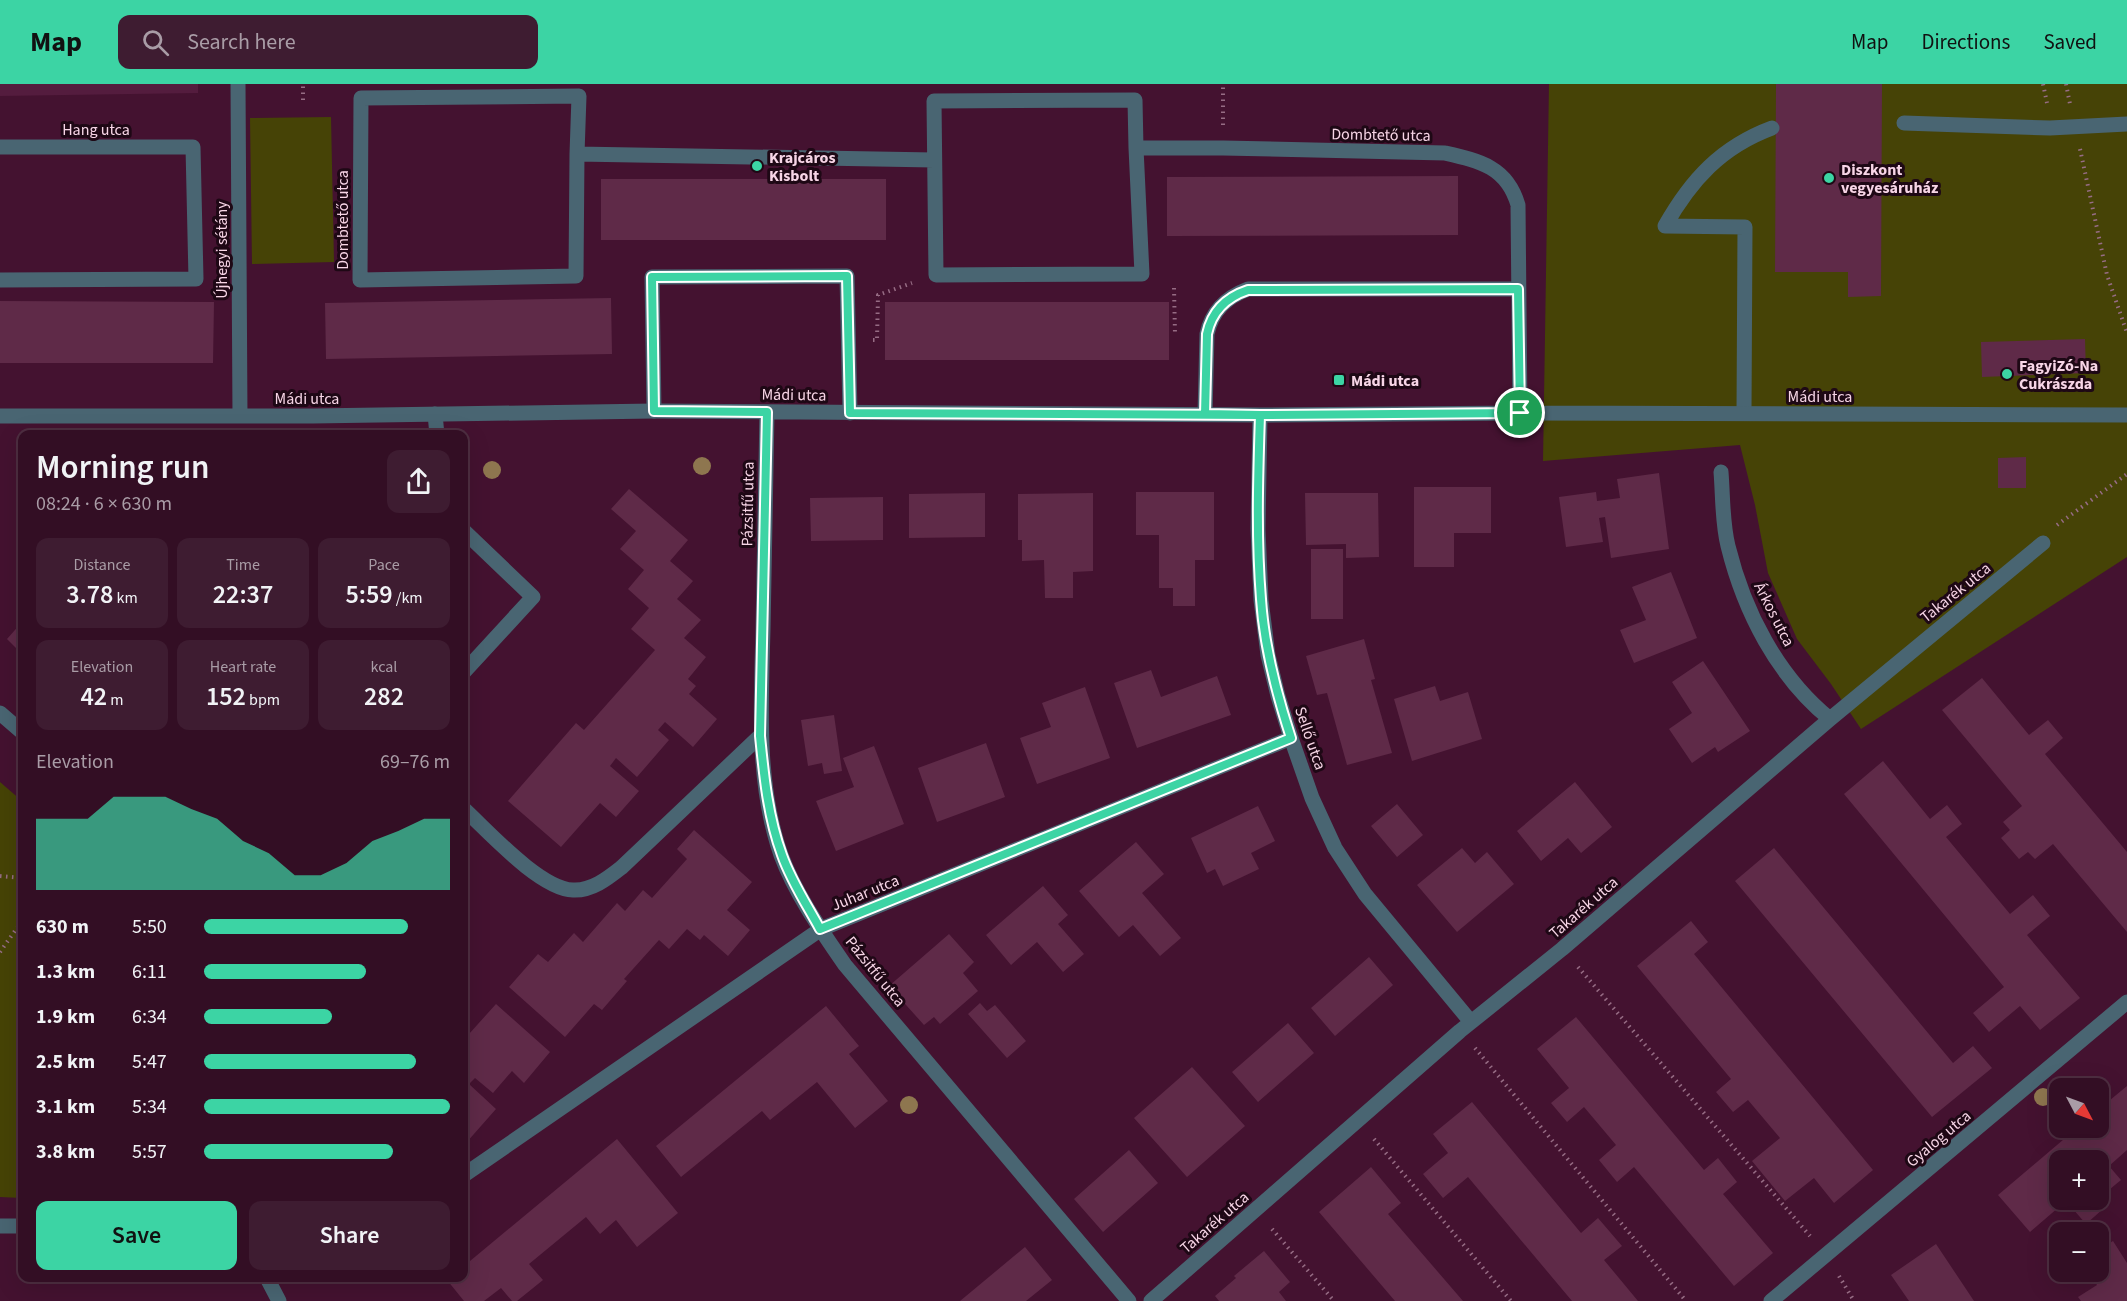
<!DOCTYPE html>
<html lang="en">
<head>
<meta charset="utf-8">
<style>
  body { margin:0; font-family:"Source Sans 3",sans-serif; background:#3e1c31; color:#f1f3f6; height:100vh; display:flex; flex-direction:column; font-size:22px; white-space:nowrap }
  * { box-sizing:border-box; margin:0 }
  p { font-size:20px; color:#a99ca6 }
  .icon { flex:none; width:33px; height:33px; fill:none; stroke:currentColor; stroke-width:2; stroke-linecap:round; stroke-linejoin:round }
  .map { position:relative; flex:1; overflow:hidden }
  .side { position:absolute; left:18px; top:346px; width:450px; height:852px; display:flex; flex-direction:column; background:#330e24; border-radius:12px; box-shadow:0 6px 24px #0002,0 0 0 2px #4e2e41 }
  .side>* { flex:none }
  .needle { width:39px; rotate:131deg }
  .buttons { position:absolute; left:2049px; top:994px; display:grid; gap:12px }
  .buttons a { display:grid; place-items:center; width:60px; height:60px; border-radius:12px; background:#330e24; box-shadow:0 6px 24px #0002,0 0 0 2px #4e2e41; font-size:30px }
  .pin { position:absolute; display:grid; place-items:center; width:51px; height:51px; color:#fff; margin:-26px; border:3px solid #fff; border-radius:50%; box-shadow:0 2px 6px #0007 }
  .round { display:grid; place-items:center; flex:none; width:63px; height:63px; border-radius:12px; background:#3e1c31 }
  .summary { display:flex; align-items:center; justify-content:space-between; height:102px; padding:0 18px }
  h1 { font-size:33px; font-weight:600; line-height:45px }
  .stats { display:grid; grid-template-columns:repeat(3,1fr); gap:9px; height:102px; padding:6px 18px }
  .stats div { display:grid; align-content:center; border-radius:12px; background:#3e1c31; text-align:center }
  .stats b { font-size:26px; font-weight:600 }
  .stats small { font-size:16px; font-weight:400 }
  .stats p { font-size:16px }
  .chart { height:168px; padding:12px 18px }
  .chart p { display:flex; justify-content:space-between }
  .chart svg { width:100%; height:108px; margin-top:6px; fill:#3cd4a4; opacity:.7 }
  .button { display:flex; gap:12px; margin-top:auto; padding:12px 18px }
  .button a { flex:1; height:69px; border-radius:12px; background:#3cd4a4; color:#111; font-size:24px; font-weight:600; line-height:69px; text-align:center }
  .button a+a { background:#3e1c31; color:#f1f3f6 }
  ul { padding:0 18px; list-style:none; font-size:20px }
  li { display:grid; grid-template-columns:96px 72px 1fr; align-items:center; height:45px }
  li i { height:15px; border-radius:8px; background:#3cd4a4 }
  header { display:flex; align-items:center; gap:36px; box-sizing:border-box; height:84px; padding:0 30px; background:#3cd4a4; color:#111 }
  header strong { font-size:28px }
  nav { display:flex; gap:33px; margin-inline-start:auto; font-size:21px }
  .search { width:420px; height:54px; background:#3e1c31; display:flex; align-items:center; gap:15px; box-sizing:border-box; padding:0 21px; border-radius:12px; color:#a99ca6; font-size:22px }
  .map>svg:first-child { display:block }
  .built { fill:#541c3e }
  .green { fill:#464306 }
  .building { fill:#5f2a48 }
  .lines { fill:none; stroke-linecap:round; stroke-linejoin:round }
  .path { stroke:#966c84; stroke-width:4; stroke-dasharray:1.5 4.5; stroke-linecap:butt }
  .lane { stroke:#496572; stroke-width:15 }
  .street { stroke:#496572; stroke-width:15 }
  .tree { fill:#8e764f }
  .route-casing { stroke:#fff; stroke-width:12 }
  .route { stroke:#3cd4a4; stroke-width:8 }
  .poi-dot { fill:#3cd4a4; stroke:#1e0815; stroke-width:2 }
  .labels { text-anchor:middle; stroke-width:6; stroke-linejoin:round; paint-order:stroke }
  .street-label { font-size:16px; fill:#f7d5e6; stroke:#1e0815 }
  .poi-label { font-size:16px; font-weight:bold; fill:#f7d5e6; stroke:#1e0815; text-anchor:start }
</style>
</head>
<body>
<header>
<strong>Map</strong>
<div class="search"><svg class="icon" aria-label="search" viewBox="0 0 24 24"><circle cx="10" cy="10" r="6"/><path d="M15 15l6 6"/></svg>Search here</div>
<nav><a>Map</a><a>Directions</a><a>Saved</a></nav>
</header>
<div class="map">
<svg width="2127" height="1217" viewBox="0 0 2127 1217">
  <rect width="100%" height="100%" fill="#441230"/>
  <path class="built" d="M0,0H198V9L0,12Z"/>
  <path class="green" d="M1549,0H2127V473L1861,645L1831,600L1797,555L1768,489L1755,421L1740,361L1543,377Z
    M331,33L334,178L252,180L250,34Z
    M0,698L22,717V1114L0,1113Z"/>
  <path class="building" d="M1776,0H1882L1881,212L1848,213V188H1775Z
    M1458,92V151L1167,152V93Z
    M601,95H886V156H601Z
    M611,214L612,270L326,275L325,219Z
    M0,217L214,218L213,279H0Z
    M885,218H1169V276H885Z
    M2085,255L2086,289L1982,293L1981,258Z
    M2026,373V404H1998V374Z
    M1659,389L1669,465L1611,474L1605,433L1599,434L1603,458L1566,463L1559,413L1596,408L1597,417L1620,414L1617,395Z
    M1414,403H1491V449H1454V483H1414Z
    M629,405L688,456L670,477L693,497L677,515L701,536L684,554L706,573L688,595L696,602L689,610L717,635L693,663L665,638L658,646L669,656L637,693L616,674L610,682L639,707L616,733L600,719L561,763L508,717L576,639L584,646L655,566L631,545L649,524L628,505L644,486L620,465L636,447L611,425Z
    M1136,408H1214V476H1195V522H1173V504H1159V451H1136Z
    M985,409V453L909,454V410Z
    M1093,409V487L1073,488V514H1045L1044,476L1022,477V456H1018V410Z
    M1305,409H1378L1379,473L1346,474V460L1306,461Z
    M883,413V456L811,457L810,414Z
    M1311,465H1343V535H1311Z
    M1671,488L1697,554L1634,579L1620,546L1646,536L1632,503Z
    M22,538V570L7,555Z
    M1364,555L1375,595L1371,596L1392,669L1347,681L1327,609L1317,611L1306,572Z
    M1703,577L1750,647L1718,668L1715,663L1692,679L1669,645L1692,629L1672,598Z
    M1151,586L1161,613L1217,592L1231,631L1137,664L1114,599Z
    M1982,594L2029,651L2048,636L2063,654L2045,670L2127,768V848L2053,760L2035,775L2028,768L2019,775L2001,754L2010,746L2003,738L2022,722L1942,626Z
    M1435,602L1440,617L1468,608L1482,655L1412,677L1394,615Z
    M1085,603L1110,674L1037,700L1020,654L1051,643L1042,619Z
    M834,631L842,687L824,690L822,679L808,682L801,636Z
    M986,659L1005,713L937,738L918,684Z
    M874,662L904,740L836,767L816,717L854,703L843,674Z
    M1883,677L1930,735L1947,721L1962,740L1946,753L2010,830L2033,811L2050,832L2027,851L2080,914L2040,946L2020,922L1989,948L1973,929L2004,903L1844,710Z
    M1575,698L1612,743L1581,769L1568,754L1541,777L1517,747Z
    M1397,720L1423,751L1397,773L1371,742Z
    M1258,722L1275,757L1251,769L1259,785L1223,802L1215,785L1207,789L1191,754Z
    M694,746L752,798L727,826L750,846L728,872L704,851L700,856L687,845L669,865L659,856L624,895L627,897L602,926L594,920L565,953L509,903L538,870L548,878L574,849L583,858L617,819L625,827L643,806L652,814L687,775L677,765Z
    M1136,758L1164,790L1142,809L1181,854L1160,872L1133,841L1119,853L1079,807Z
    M1462,764L1475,779L1487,768L1514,800L1457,848L1417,801Z
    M1774,764L1953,979L1973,962L1992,984L1932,1033L1735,797Z
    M1043,802L1068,831L1058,840L1084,870L1063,888L1037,858L1011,881L986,851Z
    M1691,837L1708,858L1694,870L1873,1086L1834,1119L1814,1094L1785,1117L1752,1077L1780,1054L1748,1016L1733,1028L1716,1008L1731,995L1637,882Z
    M949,850L974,878L963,889L978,907L940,940L934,933L924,941L889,902Z
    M1369,873L1393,901L1335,952L1311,924Z
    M980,919L987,927L995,921L1026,957L1007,974L968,930Z
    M496,920L550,968L524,999L512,987L493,1009L475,994L469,1000L496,1025L466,1059L464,1057V945L469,950Z
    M826,922L859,962L849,970L888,1017L855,1044L817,998L770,1036L762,1027L681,1093L656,1062Z
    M1576,933L1704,1086L1718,1074L1737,1098L1723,1110L1773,1169L1734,1202L1634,1083L1617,1098L1599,1076L1616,1061L1584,1023L1567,1038L1551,1019L1569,1004L1537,965Z
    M1288,939L1314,969L1258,1018L1232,988Z
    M1192,983L1245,1042L1187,1093L1134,1034Z
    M2127,1002V1066L2109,1082L2121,1096L2098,1115V1077H2060V1116H2097L2096,1117L2103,1125L2086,1140L2066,1117L2030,1148L1998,1111L2077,1044H2098V1026Z
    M1472,1018L1581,1149L1598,1134L1622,1162L1604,1176L1638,1217H1572L1468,1093L1443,1114L1423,1090L1448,1069L1433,1050Z
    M617,1055L678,1129L637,1163L616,1136L600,1150L586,1133L529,1180L543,1196L517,1217H512L501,1204L484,1217H464L447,1196L449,1194H464V1182Z
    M1129,1066L1158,1099L1103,1148L1074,1115Z
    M1371,1083L1401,1119L1388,1130L1463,1217H1395L1319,1128Z
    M2113,1157L2127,1179V1217H2081L2078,1213L2097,1201L2089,1188H2098V1166Z
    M1936,1160L1974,1217H1909L1891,1191Z
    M1025,1163L1052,1196L1026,1217H960Z
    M1264,1167L1290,1198L1279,1208L1286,1217H1219L1215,1212L1236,1194L1234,1192Z"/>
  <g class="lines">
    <path class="path" d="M2043,0L2047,19
      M2066,0L2070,20
      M303,16V0
      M1223,41V0
      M2080,65L2107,191L2127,249
      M1174,204L1175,250
      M873,256H877L878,211L912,199
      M2057,441L2127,390
      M0,792L22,794
      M0,868L22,837
      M1578,883L1810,1152
      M1475,964L1686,1217
      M1374,1055L1511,1217
      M1272,1145L1334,1217
      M1839,1192L1854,1217"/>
    <path class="lane" d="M1904,39L2050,44L2127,40
      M654,327L652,193L847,192L850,329
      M1744,329L1745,143L1665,142C1691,96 1721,63 1772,44
      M435,330L437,351
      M1205,330L1207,250C1212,226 1227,213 1248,205H1518
      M464,447L533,513L464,588
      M464,725C488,747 540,805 573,806C592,807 608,794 622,783L760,652"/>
    <path class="street" d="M238,0L240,332
      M0,63H193L196,195L0,196
      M1136,64L1135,16L934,17L936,191L1142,190L1136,64H1223L1445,69C1480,77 1507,83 1518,121L1520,329
      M577,70L579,12L361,14L360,196L576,192L577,70L934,76
      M767,328C766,401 764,473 763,546C761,621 756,699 781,771C796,811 821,846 845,881L1129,1217
      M1260,331L1258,445L1261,516L1268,571L1278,612L1291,654L1312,714L1335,764L1365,810L1471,938
      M0,332H313L654,327L1260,331L1520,329L2127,331
      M1721,388C1723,412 1722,438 1728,462C1744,527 1777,592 1830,635
      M0,629L22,648
      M464,1091L821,845L1291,654
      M0,1142H22
      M267,1194L279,1217
      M1151,1217L1460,947L1562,865L1830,635L2043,459
      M1771,1217L2127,918"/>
  </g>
  <g class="tree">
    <circle cx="702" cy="382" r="9"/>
    <circle cx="492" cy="386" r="9"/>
    <circle cx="2043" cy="1013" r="9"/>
    <circle cx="909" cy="1021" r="9"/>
  </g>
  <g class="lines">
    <defs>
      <path id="route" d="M1520,329L1260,331L850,329L847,192L652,193L654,327L767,328L760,652C764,692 768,733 782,771C791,797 807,821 820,845L1291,654C1276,608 1264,562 1261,515C1256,453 1258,392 1260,331L1205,330L1207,250C1212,226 1227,213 1248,206L1518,205L1520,329"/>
    </defs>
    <use href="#route" class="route-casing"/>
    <use href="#route" class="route"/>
  </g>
  <g class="poi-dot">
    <circle cx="757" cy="82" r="6"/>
    <circle cx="1829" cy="94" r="6"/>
    <circle cx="2007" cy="290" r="6"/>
    <rect x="1333" y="290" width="12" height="12" rx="3"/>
  </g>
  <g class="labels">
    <g class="street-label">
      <text x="96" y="51">Hang utca</text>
      <text transform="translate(1381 50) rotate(1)" y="6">Dombtető utca</text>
      <text transform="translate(342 136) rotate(-90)" y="6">Dombtető utca</text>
      <text transform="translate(221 166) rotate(-90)" y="6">Újhegyi sétány</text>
      <text transform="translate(794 310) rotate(1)" y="6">Mádi utca</text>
      <text x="1820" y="318">Mádi utca</text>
      <text x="307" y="320">Mádi utca</text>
      <text transform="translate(747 420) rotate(-89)" y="6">Pázsitfű utca</text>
      <text transform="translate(1955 508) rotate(-39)" y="6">Takarék utca</text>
      <text transform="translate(1775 530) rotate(63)" y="6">Árkos utca</text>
      <text transform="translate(1311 654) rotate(71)" y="6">Sellő utca</text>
      <text transform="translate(865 808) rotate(-22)" y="6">Juhar utca</text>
      <text transform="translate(1583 823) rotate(-41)" y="6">Takarék utca</text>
      <text transform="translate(876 887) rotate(51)" y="6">Pázsitfű utca</text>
      <text transform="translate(1938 1054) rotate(-40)" y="6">Gyalog utca</text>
      <text transform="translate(1214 1138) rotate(-41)" y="6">Takarék utca</text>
    </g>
    <g class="poi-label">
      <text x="769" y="79">Krajcáros<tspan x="769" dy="18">Kisbolt</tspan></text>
      <text x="1841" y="91">Diszkont<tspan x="1841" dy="18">vegyesáruház</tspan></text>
      <text x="2019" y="287">FagyiZó-Na<tspan x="2019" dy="18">Cukrászda</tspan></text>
      <text x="1351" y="302">Mádi utca</text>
    </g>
  </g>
</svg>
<div class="buttons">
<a><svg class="needle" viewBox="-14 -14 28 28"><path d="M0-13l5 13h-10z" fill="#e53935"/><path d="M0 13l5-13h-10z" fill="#a99ca6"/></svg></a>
<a>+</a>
<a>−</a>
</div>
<div class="pin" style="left:1520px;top:329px;background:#1e9e55"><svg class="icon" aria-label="arrive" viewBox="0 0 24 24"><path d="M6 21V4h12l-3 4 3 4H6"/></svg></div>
<section class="side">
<div class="summary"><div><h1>Morning run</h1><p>08:24 · 6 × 630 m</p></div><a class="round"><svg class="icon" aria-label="share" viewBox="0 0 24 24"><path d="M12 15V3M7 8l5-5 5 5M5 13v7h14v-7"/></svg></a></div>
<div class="stats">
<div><p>Distance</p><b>3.78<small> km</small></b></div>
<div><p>Time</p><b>22:37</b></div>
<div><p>Pace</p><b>5:59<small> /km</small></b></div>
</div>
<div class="stats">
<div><p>Elevation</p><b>42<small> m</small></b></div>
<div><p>Heart rate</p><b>152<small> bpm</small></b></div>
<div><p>kcal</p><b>282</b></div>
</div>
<div class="chart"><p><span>Elevation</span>69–76 m</p>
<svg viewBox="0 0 160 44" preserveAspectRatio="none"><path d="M0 44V15L10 15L20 15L30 6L40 6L50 6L60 11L70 15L80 24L90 29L100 38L110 38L120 33L130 24L140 20L150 15L160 15V44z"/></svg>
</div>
<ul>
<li><b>630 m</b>5:50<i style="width:83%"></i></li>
<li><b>1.3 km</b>6:11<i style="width:66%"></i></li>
<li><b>1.9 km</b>6:34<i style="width:52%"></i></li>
<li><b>2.5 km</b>5:47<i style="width:86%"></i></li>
<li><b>3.1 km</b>5:34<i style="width:100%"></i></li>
<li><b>3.8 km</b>5:57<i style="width:77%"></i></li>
</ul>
<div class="button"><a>Save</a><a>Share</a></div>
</section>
</div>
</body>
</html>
